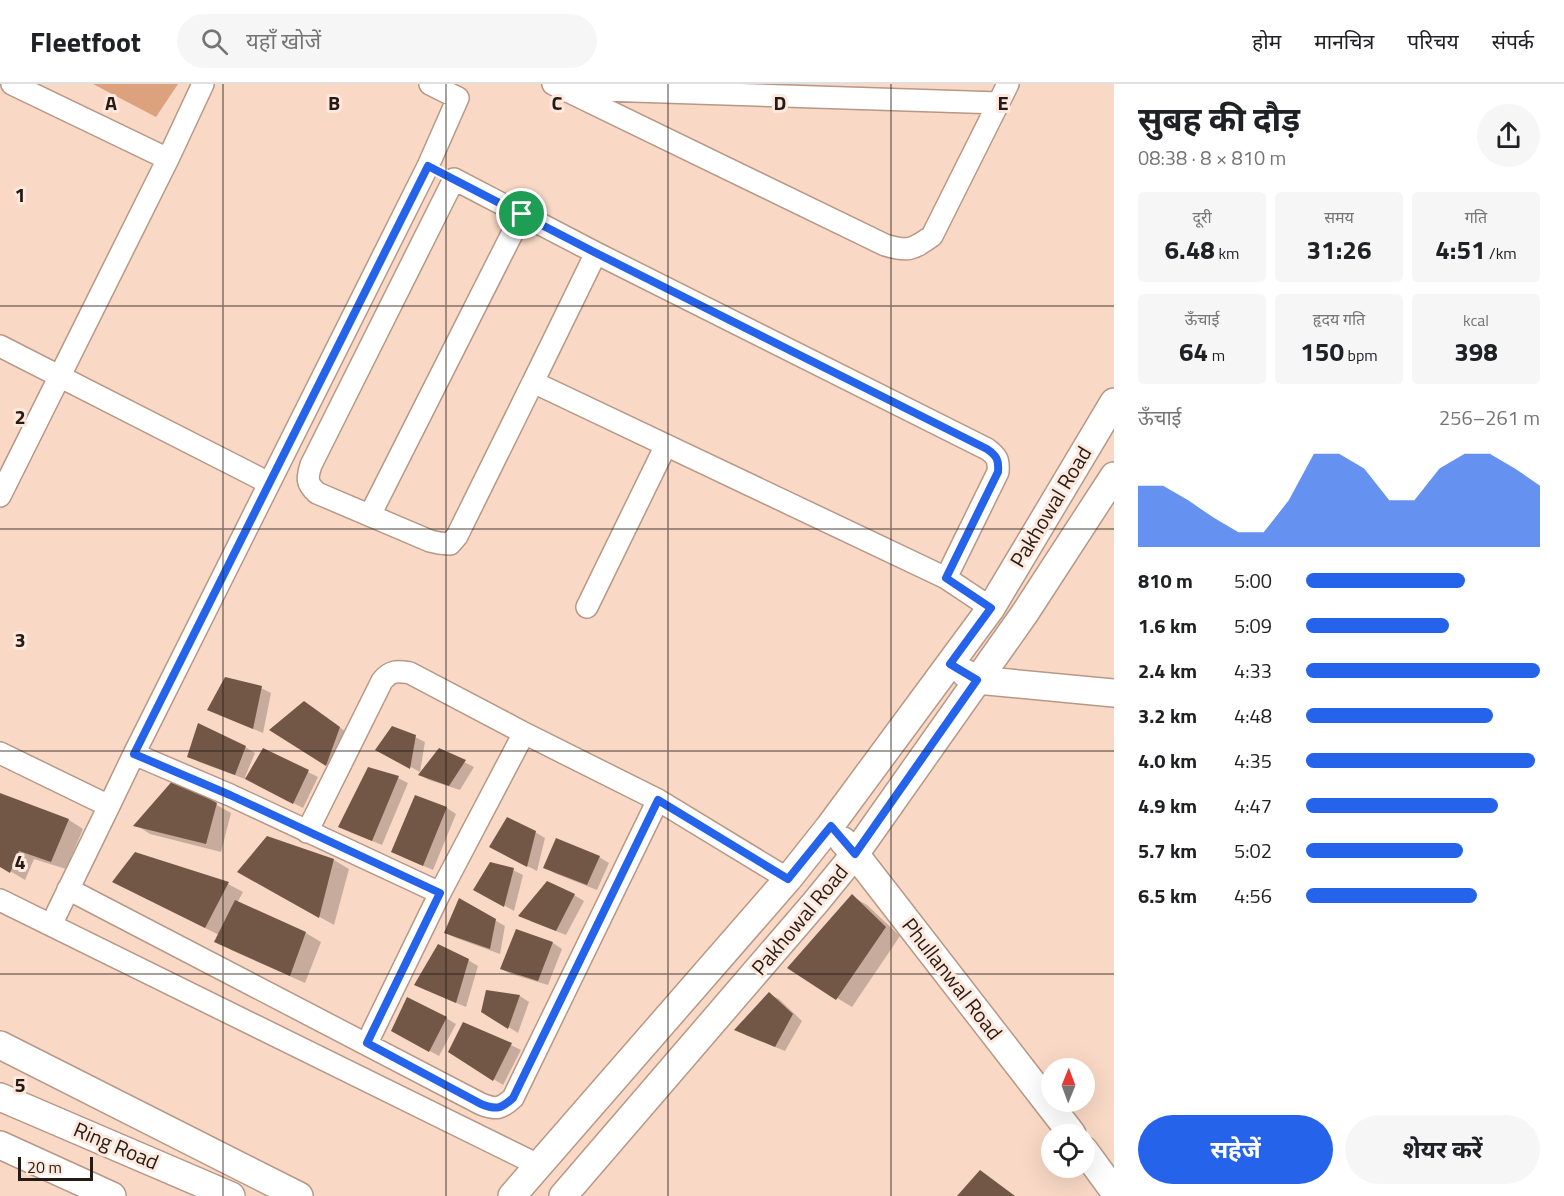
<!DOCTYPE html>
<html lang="hi">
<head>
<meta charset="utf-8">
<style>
  body { margin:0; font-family:"Titillium Web","Noto Sans Devanagari",sans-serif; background:#f6f6f6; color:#202124; height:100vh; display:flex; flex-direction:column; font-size:22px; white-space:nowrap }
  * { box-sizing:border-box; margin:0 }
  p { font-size:20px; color:#757577 }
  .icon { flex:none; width:33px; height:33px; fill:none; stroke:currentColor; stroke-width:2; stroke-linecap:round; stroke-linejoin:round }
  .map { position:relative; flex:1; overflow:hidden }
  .side { display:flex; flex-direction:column; background:#fff; width:450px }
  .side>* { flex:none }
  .needle { width:39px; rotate:1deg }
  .buttons { position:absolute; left:1041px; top:974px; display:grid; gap:12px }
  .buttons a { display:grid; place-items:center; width:54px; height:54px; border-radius:50%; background:#fff; box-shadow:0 6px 24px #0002; font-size:30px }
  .scale { position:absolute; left:18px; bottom:15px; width:75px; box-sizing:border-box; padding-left:6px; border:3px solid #261b14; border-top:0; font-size:16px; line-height:21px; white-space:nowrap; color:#261b14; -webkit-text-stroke:4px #fde8dd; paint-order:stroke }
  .pin { position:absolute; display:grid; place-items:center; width:51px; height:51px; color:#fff; margin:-26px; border:3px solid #fff; border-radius:50%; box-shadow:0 2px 6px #0007 }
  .round { display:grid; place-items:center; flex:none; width:63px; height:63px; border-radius:32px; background:#f6f6f6 }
  .overview { display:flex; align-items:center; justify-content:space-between; height:102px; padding:0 24px }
  h1 { font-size:33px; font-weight:700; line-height:45px }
  .metrics { display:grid; grid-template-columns:repeat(3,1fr); gap:9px; height:102px; padding:6px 24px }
  .metrics div { display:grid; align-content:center; border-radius:6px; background:#f6f6f6; text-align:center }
  .metrics b { font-size:26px; font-weight:700 }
  .metrics small { font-size:16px; font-weight:400 }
  .metrics p { font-size:16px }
  .chart { height:168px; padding:12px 24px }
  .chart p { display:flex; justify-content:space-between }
  .chart svg { width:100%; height:108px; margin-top:6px; fill:#2563eb; opacity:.7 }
  .cta { display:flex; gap:12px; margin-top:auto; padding:12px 24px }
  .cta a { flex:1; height:69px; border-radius:36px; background:#2563eb; color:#fff; font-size:24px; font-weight:700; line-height:69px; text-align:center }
  .cta a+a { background:#f6f6f6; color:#202124 }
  ul { padding:0 24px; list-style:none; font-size:20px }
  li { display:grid; grid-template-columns:96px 72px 1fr; align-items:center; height:45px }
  li i { height:15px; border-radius:8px; background:#2563eb }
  header { display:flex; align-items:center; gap:36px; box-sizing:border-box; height:84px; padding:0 30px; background:#fff; border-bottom:2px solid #e0e0e0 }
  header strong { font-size:28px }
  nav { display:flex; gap:33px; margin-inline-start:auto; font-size:21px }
  .search { width:420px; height:54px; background:#f6f6f6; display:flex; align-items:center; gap:15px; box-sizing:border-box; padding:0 21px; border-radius:33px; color:#757577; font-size:22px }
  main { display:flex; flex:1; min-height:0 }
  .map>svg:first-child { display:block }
  .green { fill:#dca17d }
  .shadow { fill:#0003 }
  .building { fill:#735746 }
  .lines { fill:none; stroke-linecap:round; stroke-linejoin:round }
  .minor-casing { stroke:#b79886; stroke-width:24 }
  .tertiary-casing { stroke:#b79886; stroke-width:30 }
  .minor { stroke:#fff; stroke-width:21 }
  .tertiary { stroke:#fff; stroke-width:27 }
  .route-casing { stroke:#fff; stroke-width:12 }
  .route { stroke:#2563eb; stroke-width:8 }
  .grid { fill:none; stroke:#261b14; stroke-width:1.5; stroke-opacity:0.55 }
  .labels { text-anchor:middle; stroke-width:6; stroke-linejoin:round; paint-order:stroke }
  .street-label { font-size:21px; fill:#261b14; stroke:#fde8dd }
  .grid-label { font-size:20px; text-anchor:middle; font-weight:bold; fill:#261b14; stroke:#fde8dd; stroke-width:6; stroke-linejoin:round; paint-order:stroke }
</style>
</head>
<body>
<header>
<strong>Fleetfoot</strong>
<div class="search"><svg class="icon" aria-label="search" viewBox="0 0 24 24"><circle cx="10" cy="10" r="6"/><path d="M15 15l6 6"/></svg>यहाँ खोजें</div>
<nav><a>होम</a><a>मानचित्र</a><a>परिचय</a><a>संपर्क</a></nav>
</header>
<main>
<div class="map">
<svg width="1114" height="1112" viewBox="0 0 1114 1112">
  <rect width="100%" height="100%" fill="#f9d8c5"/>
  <path class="green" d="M93,0H178L156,33Z"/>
  <path class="shadow" d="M261,604L271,609L263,649L219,631Z
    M314,625L349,650L336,686L271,646Z
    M415,653L425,658L420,688L378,665Z
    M245,663L255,669L245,693L247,694L264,666L318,693L303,724L245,694V695L199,678L189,672Z
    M439,666L474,683L460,706L429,696L420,691Z
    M369,685L398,694L408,699L382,761L350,748Z
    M174,697L231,729L221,768L150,750L136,741Z
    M0,711L69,736L83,745L66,785L34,775L25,796L0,781Z
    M416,713L447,724L456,730L433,786L403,773Z
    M535,748L545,754L537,787L500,768Z
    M599,773L609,779L597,806L554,789L545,783Z
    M334,776L349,785L334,841L239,788Z
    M513,786L523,791L514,827L476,805Z
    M114,798L228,800L243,808L237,819L306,849L321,858L305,899L231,866L219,851Z
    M574,811L584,817L566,851L530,837Z
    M852,812L867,821L900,852L852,923L837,914Z
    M460,816L505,842L500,870L456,854L446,849Z
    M517,847L553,859L562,865L548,901L511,890L502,885Z
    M468,876L478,882L466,923L426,906L416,901Z
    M487,908L520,912L529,918L518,949L483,927Z
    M769,910L779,915L802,937L785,967L745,951Z
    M446,934L456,940L439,972L393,947Z
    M511,961L521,966L503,1001L450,968Z"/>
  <path class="building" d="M225,593L262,602L253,645L207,626Z
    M304,617L340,643L326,682L269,646Z
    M198,639L246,662L235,691L187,673Z
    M392,642L416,651L410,685L375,666Z
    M263,664L309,686L293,720L245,695Z
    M439,664L466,676L449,702L418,691Z
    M368,683L399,692L372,757L338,743Z
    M174,695L217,719L206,760L133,742Z
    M0,709L69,735L51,778L19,767L10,789L0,783Z
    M415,711L447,723L423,782L391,768Z
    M507,733L536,747L527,783L489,763Z
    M267,752L334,775L319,834L237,788Z
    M556,754L600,772L587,801L543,784Z
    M135,768L229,798L205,844L112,798Z
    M490,778L514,784L504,823L473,806Z
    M547,797L575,810L556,847L518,832Z
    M852,810L886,843L836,916L787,884Z
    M459,814L496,835L490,865L444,849Z
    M235,816L306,848L290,892L214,858Z
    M516,845L553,858L538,897L500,885Z
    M438,860L469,875L456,919L414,901Z
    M486,906L520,911L508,945L481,928Z
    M769,908L793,930L775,963L734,946Z
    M407,913L447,933L429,968L391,947Z
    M463,938L512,959L493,997L448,968Z
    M980,1086L1015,1112H957Z"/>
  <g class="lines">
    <defs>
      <path id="minor" d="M12,0L168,75
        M553,0L885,161C908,168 912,166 932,152L1008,0
        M572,5L999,19
        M596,169L533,298L946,494L991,524
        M0,262L269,399
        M533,298L457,452L450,460L439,459L430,457L317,409C306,399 307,394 311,381L454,95L596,169L987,365C997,372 999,376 998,388L946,494
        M0,412L168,75L203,0
        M370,431L522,130
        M587,523L666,361
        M0,669L109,722L51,841
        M134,670L230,711L440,809
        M109,722L134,670L428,82L458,14L430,0
        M307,748L382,597C391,586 397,587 410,589L524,649L658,716L788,795
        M68,805L481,1020C496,1026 501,1025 513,1014L658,716
        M0,816L538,1081
        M367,959L440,809L524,649"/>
      <path id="tertiary" d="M965,589L977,596L1114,609
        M843,757L855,770L1072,1050
        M0,961L299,1112
        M0,1013L231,1112
        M0,1061L112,1112
        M1084,1066L1114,1107
        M512,1112L788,795L830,742L991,524L1114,318
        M563,1112L815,819L855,770L1025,529L1114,392"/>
    </defs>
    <use href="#minor" class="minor-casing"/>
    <use href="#tertiary" class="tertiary-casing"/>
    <use href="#minor" class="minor"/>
    <use href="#tertiary" class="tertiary"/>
  </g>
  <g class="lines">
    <defs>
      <path id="route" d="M428,82L596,169L987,365C997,372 999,376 998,388L946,494L991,524L950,580L977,596L855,770L831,742L788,795L658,716L513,1014C501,1025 496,1026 481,1020L367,959L440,809L230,711L134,670Z"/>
    </defs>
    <use href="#route" class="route-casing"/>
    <use href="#route" class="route"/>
  </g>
  <path class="grid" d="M223,0V1112M446,0V1112M668,0V1112M891,0V1112M0,222H1114M0,445H1114M0,667H1114M0,890H1114"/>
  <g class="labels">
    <g class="street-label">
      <text transform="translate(1051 423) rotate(-59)" y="7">Pakhowal Road</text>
      <text transform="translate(800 836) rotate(-50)" y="7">Pakhowal Road</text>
      <text transform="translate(952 895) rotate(52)" y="7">Phullanwal Road</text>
      <text transform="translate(116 1062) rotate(23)" y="7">Ring Road</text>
    </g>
  </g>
  <g class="grid-label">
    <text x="111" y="26">A</text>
    <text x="334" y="26">B</text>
    <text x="557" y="26">C</text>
    <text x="780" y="26">D</text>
    <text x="1003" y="26">E</text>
    <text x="20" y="118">1</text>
    <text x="20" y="340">2</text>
    <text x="20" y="563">3</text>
    <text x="20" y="785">4</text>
    <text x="20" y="1008">5</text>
  </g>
</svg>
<div class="buttons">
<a><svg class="needle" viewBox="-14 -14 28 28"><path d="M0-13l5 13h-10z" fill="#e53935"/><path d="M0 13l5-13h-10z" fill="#757577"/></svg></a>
<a><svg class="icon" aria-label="locate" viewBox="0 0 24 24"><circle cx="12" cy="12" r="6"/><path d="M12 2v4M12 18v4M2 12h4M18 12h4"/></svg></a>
</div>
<div class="scale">20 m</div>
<div class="pin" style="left:522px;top:130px;background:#1e9e55"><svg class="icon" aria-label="arrive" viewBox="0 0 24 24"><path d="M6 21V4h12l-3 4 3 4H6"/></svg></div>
</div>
<section class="side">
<div class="overview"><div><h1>सुबह की दौड़</h1><p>08:38 · 8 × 810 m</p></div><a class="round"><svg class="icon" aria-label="share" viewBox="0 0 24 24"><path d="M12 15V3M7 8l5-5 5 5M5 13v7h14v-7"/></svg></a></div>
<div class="metrics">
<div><p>दूरी</p><b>6.48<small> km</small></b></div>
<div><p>समय</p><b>31:26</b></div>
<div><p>गति</p><b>4:51<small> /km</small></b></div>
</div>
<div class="metrics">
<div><p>ऊँचाई</p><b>64<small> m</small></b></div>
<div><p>हृदय गति</p><b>150<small> bpm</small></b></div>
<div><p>kcal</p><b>398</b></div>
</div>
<div class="chart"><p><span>ऊँचाई</span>256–261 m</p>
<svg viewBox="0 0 160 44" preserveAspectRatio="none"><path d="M0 44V19L10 19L20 25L30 32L40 38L50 38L60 25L70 6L80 6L90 12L100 25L110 25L120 12L130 6L140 6L150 12L160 19V44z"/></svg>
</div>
<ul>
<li><b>810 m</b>5:00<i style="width:68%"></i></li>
<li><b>1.6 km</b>5:09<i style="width:61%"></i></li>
<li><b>2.4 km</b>4:33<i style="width:100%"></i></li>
<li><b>3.2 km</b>4:48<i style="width:80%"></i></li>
<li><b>4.0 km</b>4:35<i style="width:98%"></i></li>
<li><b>4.9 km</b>4:47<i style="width:82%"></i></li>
<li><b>5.7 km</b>5:02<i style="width:67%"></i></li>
<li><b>6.5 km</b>4:56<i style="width:73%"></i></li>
</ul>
<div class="cta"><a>सहेजें</a><a>शेयर करें</a></div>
</section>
</main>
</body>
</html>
